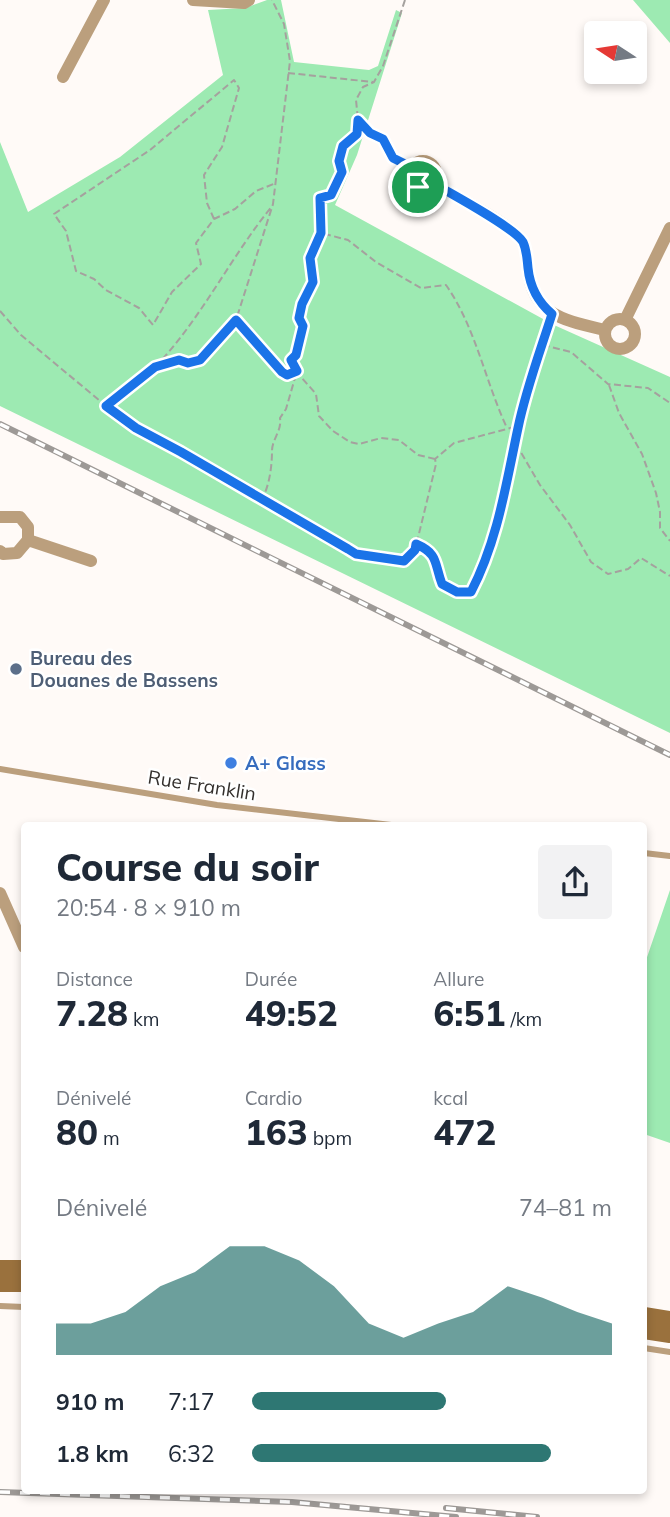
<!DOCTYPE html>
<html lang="fr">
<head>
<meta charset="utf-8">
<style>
  body { margin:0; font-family:Mulish,sans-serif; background:#f2f2f3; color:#1f2937; height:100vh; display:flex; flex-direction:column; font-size:26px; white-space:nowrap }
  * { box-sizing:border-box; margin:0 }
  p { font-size:23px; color:#747a83 }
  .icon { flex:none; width:38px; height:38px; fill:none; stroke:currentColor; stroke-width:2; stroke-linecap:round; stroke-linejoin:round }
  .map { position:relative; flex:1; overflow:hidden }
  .drawer { position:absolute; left:21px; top:822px; width:626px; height:672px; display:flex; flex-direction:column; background:#fff; border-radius:7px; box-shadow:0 4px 10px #0003 }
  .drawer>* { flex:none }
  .needle { width:46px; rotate:282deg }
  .buttons { position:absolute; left:584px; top:21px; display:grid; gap:14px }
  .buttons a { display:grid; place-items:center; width:63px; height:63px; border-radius:7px; background:#fff; box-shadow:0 4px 10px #0003; font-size:35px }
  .pin { position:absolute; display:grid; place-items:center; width:60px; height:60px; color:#fff; margin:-30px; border:4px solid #fff; border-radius:50%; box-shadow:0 2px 7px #0007 }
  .round { display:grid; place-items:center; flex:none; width:74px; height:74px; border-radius:7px; background:#f2f2f3 }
  .summary { display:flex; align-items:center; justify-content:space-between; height:119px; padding:0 35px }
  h1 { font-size:38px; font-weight:800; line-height:52px }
  .metrics { display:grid; grid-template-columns:repeat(3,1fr); gap:10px; height:119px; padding:7px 35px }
  .metrics div { display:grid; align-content:center }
  .metrics b { font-size:35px; font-weight:800 }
  .metrics small { font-size:19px; font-weight:400 }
  .metrics p { font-size:19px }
  .chart { height:196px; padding:14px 35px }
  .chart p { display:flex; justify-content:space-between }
  .chart svg { width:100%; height:126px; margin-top:7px; fill:#2e7773; opacity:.7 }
  ul { padding:0 35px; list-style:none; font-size:23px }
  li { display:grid; grid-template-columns:112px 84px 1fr; align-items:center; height:52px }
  li i { height:18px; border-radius:9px; background:#2e7773 }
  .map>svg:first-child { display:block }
  .green { fill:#9deab2 }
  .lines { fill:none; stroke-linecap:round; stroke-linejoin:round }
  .path { stroke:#a5a19e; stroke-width:2; stroke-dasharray:7 3.5; stroke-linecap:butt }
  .lane { stroke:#bb9f7d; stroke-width:6 }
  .street { stroke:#bb9f7d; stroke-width:12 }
  .secondary { stroke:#9a713d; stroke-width:18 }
  .rail-casing { stroke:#9d9996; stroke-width:6 }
  .rail { stroke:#fff; stroke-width:3.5; stroke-dasharray:10; stroke-linecap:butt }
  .route-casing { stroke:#fff; stroke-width:14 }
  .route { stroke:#1a73e8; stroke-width:9 }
  .service-dot { fill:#5c6f8a; stroke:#fff; stroke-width:2.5 }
  .shop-dot { fill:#3f7fe0; stroke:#fff; stroke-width:2.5 }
  .labels { text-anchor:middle; stroke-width:5; stroke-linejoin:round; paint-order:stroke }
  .service-label { font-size:19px; font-weight:bold; fill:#4e5e75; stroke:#fff; text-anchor:start }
  .shop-label { font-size:19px; font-weight:bold; fill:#366cbe; stroke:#fff; text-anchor:start }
  .street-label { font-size:19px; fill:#332f2c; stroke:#fff }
</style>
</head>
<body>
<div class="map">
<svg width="670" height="1517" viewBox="0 0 670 1517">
  <rect width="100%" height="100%" fill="#fffaf7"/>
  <path class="green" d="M267,0H281L294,62L369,70L378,66L396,10L402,13L357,155L335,205L554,325L670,377V733L0,406V142L28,212L120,157L223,75L208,10L245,8Z
    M633,0H670V43Z
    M670,890V1143L644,1134V966Z"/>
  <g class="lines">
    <path class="path" d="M405,0L383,66L374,82L363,87L356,100L358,120L370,133L383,139L392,158L411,167
      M288,73L373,82
      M214,219L207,203L204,175L222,147L239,88L234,80L150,150L54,214L66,231L76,271L94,279L106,290L139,308L153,325L172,292L201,264L196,243L214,219L235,209L256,191L276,183
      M321,233L320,199L331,195L342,171L339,161L343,146L357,134L358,121
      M0,311L21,335L106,406L136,428L181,451L348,549C365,558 386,558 404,561L415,550L436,464L435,459L454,443L518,426L531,375L543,345L571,352L608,384L648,388L670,403
      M236,321L282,372L287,375L297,371
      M543,344L549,325
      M155,367L179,360L188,363L200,360L236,320L273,204L290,61L284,24L272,0
      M609,385L619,413L642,454L656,493L660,512V528L670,541
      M106,406C122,393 141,381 156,366C202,318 231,256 273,205
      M516,444L540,485L570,525L591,562L608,574L628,569L641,558L670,576
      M435,459L418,455L399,440L381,438L359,444L350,442L333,431L319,416L316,394L301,377L291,360L296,355L300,339L303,326L299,318L302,304L313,282L311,258L321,233L348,240L376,262L421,288L446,285C476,328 485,381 507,428
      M267,501L264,495C270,482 272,464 272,451C272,439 282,431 280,418L286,409L297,371
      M418,544C439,554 434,565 442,584L457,592H471C498,540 507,484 518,427"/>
    <path class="lane" d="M0,769L217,805L400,826
      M644,853L670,856
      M0,1306L24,1307
      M644,1348L670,1352"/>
    <path class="street" d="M193,0L244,3L249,0
      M63,77L104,0
      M410 174a13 13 0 1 1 26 0a13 13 0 1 1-26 0Z
      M433,183C455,196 505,221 520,238C527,247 527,259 528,269C532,316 567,321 605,330
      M605 334a15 15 0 1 1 30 0a15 15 0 1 1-30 0Z
      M625,320L670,228
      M0,517H20L28,527V540L17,553L3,554L0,551
      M28,540L91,561
      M0,893L24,947"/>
    <path class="secondary" d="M0,1269H24
      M0,1283H24
      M644,1316L670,1320
      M644,1330L670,1334"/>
    <defs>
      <path id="rail" d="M0,424L670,755
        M0,1492L292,1502L456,1517
        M446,1508L537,1517"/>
    </defs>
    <use href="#rail" class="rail-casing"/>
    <use href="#rail" class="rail"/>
  </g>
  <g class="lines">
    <defs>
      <path id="route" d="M358,120L370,133L383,139L393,158L411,167L409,175L415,185L422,188L433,183C451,194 514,227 523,242C527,251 527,259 528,268C530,288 538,302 552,314C540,352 526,389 518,428C506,484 498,540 471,592H457L442,584C434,563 439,554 416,544L415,550L404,561L356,554L348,549L181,452L136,428L106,406L155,367L179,360L188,363L200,360L236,320L282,372L287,375L297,371L291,360L296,355L303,326L299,318L302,304L313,282L310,258L321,233L320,198L331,195L342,172L339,161L343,146L357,134Z"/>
    </defs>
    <use href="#route" class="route-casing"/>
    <use href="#route" class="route"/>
  </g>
  <circle class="service-dot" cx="16" cy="669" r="7"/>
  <circle class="shop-dot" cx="231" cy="763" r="7"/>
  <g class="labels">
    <g class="service-label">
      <text x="30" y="665">Bureau des<tspan x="30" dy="22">Douanes de Bassens</tspan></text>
    </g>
    <g class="shop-label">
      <text x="245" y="770">A+ Glass</text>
    </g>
    <g class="street-label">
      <text transform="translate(202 785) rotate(9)" y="7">Rue Franklin</text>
    </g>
  </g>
</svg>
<div class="buttons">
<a><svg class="needle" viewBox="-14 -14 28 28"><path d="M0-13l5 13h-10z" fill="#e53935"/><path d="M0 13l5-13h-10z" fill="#747a83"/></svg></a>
</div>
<div class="pin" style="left:418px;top:187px;background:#1e9e55"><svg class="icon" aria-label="arrive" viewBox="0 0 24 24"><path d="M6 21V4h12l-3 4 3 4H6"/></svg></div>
<section class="drawer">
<div class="summary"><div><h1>Course du soir</h1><p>20:54 · 8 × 910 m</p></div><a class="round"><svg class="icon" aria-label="share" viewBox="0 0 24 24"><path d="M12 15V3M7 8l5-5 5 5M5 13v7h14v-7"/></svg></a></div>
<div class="metrics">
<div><p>Distance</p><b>7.28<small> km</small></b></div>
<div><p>Durée</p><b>49:52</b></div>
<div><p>Allure</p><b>6:51<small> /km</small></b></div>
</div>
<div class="metrics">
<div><p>Dénivelé</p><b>80<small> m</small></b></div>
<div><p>Cardio</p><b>163<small> bpm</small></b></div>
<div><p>kcal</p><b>472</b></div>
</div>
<div class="chart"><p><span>Dénivelé</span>74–81 m</p>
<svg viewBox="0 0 160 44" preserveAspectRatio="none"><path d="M0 44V33L10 33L20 29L30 20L40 15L50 6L60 6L70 11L80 20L90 33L100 38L110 33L120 29L130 20L140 24L150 29L160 33V44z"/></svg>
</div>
<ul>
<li><b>910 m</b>7:17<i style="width:54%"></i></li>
<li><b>1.8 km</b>6:32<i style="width:83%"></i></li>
</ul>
</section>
</div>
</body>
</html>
